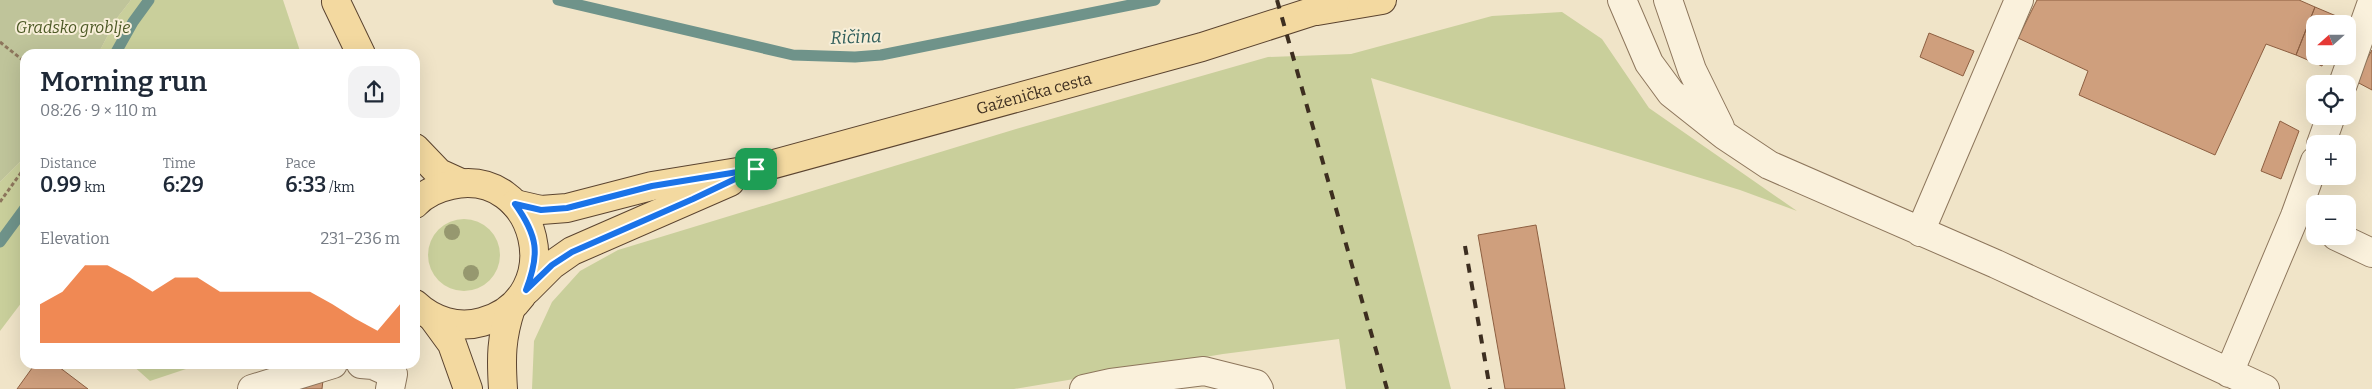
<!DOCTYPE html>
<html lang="en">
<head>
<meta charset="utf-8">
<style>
  body { margin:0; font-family:Bitter,serif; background:#f2f2f3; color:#1f2937; height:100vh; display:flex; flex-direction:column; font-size:19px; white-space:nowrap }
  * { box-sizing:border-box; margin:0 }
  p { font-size:16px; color:#747a83 }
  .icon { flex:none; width:28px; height:28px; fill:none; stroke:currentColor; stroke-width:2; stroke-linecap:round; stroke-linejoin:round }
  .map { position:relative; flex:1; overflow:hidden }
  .drawer { position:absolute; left:20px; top:49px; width:400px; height:320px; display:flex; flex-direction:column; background:#fff; border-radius:15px; box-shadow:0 5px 20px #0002 }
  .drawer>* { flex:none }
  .needle { width:32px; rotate:249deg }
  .tools { position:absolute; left:2306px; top:15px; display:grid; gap:10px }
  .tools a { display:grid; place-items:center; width:50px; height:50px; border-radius:10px; background:#fff; box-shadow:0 5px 20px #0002; font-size:25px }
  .pin { position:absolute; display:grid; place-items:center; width:42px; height:42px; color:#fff; margin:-21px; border-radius:10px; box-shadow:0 2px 8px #0006 }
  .round { display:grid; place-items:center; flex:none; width:52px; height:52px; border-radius:15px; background:#f2f2f3 }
  .overview { display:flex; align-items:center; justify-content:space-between; height:85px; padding:0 20px }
  h1 { font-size:28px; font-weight:600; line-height:38px }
  .figures { display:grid; grid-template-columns:repeat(3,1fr); gap:8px; height:85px; padding:5px 20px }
  .figures div { display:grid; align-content:center }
  .figures b { font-size:21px; font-weight:600 }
  .figures small { font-size:14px; font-weight:400 }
  .figures p { font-size:14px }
  .chart { height:140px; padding:10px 20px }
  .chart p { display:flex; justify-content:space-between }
  .chart svg { width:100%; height:90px; margin-top:5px; fill:#ea580c; opacity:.7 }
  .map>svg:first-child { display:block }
  .green { fill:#c9cf9b }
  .cemetery { fill:#bfc49a }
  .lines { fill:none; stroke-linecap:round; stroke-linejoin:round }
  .stream { stroke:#6f938a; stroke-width:11 }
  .building { fill:#cf9f7d; stroke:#8d5f41 }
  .minor-casing { stroke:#8d765c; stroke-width:30 }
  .major-casing { stroke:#5b4430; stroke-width:30 }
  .path { stroke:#8d765c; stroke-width:3; stroke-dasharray:4 2.5; stroke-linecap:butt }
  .minor { stroke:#faf1dc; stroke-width:28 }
  .major { stroke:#f3d9a0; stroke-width:28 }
  .rail { stroke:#3d2e20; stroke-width:4; stroke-dasharray:9 9; stroke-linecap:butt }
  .tree { fill:#96986f }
  .route-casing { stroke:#fff; stroke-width:10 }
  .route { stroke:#1a73e8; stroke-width:6 }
  .labels { text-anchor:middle; stroke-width:4; stroke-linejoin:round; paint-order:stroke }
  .park-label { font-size:16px; font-style:italic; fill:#4d5a26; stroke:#f7eed8 }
  .street-label { font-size:16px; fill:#3d2e20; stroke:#f7eed8 }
  .water-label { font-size:18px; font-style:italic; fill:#2f5d5a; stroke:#f7eed8 }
</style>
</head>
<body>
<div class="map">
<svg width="2372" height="389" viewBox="0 0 2372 389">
  <rect width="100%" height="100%" fill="#f0e4c8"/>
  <path class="green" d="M131,0H283L301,54H98L117,18Z
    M1562,12L1602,39L1649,108L1797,211L1740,190L1371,78L1451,389H1346L1339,339L1223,354L1014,389H532L534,341L552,302L580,271L618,250L1016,129L1268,57L1351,54L1492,16Z
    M25,157V298L0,331V182Z
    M428 255a36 36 0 1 1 72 0a36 36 0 1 1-72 0Z
    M131,364H201L150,381Z"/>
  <path class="cemetery" d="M0,0H131L117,18L98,54H25V157L0,182Z"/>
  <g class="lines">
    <path class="stream" d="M558,0L793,55L855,57L881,55L1155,0
      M115,54L133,22L149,0
      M0,242L25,208"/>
  </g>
  <path class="building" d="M2037,0H2299L2315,7L2296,55L2266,44L2215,155L2079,95L2088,71L2018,38Z
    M2315,7L2341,18L2339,24H2315V56H2326L2322,66L2296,55Z
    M1929,33L1974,51L1963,76L1920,57Z
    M2372,50V90L2355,81Z
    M2280,121L2299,131L2281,179L2261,171Z
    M1536,225L1565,389H1505L1478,235Z
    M35,364H55L88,389H17Z
    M323,380L322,389H301Z"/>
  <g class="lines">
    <defs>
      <path id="minor" d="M1622,0L1649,63L1671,93L1724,135L1769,165L1996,264L2265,389
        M1668,0L1692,70L1720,127
        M2343,84L2372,2
        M2321,144L2331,116
        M1920,232L2019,0
        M2336,236L2372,253
        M361,364L373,365L393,374L390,389
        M2229,373L2295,216L2315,161
        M252,389L333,364
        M1084,389L1111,383L1204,371L1256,384L1259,389"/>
      <g id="major">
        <path d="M336,2L361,54"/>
        <path d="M1317,11L1382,0"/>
        <path d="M415,148L439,173L461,183"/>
        <path d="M415,204C425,193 437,188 451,185C538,166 570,298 482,322C458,329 433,321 415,304"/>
        <path id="s1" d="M515,204L541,210L567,208L652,186L756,169L1202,47L1311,12L1336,0"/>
        <path d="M527,290L552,265L572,251L730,182"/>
        <path d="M433,318L452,344L468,389"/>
        <path d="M503,389C501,358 501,338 511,308"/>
      </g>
    </defs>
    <use href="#minor" class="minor-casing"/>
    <use href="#major" class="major-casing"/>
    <path class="path" d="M0,42L25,62
      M0,202L25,167"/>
    <use href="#minor" class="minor"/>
    <use href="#major" class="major"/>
    <path class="rail" d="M1277,0L1387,389
      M1465,246L1490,389"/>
  </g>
  <g class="tree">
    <circle cx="452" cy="232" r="8"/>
    <circle cx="471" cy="273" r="8"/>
  </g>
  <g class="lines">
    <defs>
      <path id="route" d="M756,169L693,199L572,252L552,265L526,290C540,254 538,236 515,204L541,210L567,208L652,186Z"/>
    </defs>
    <use href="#route" class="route-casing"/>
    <use href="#route" class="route"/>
  </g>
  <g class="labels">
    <g class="park-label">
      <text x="73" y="33">Gradsko groblje</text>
    </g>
    <g class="street-label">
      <text dy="6" stroke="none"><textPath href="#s1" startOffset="534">Gaženička cesta</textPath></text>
    </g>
    <g class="water-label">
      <text transform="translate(856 37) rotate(-2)" y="6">Ričina</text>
    </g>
  </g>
</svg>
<div class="tools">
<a><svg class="needle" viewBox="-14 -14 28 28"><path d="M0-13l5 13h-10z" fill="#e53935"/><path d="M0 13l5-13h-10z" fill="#747a83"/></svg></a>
<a><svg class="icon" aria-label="locate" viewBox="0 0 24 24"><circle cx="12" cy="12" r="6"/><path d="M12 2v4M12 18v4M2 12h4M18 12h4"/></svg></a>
<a>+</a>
<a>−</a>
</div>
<div class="pin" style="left:756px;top:169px;background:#1e9e55"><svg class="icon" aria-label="arrive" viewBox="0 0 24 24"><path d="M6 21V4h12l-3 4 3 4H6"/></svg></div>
<section class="drawer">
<div class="overview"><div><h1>Morning run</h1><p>08:26 · 9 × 110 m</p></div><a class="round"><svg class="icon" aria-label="share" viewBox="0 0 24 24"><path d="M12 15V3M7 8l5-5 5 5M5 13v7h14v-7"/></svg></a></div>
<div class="figures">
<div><p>Distance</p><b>0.99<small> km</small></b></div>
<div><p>Time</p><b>6:29</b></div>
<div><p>Pace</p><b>6:33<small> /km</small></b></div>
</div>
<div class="chart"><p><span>Elevation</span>231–236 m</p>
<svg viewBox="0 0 160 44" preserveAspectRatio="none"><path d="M0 44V25L10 19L20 6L30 6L40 12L50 19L60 12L70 12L80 19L90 19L100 19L110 19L120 19L130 25L140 32L150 38L160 25V44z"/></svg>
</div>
</section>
</div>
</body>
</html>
